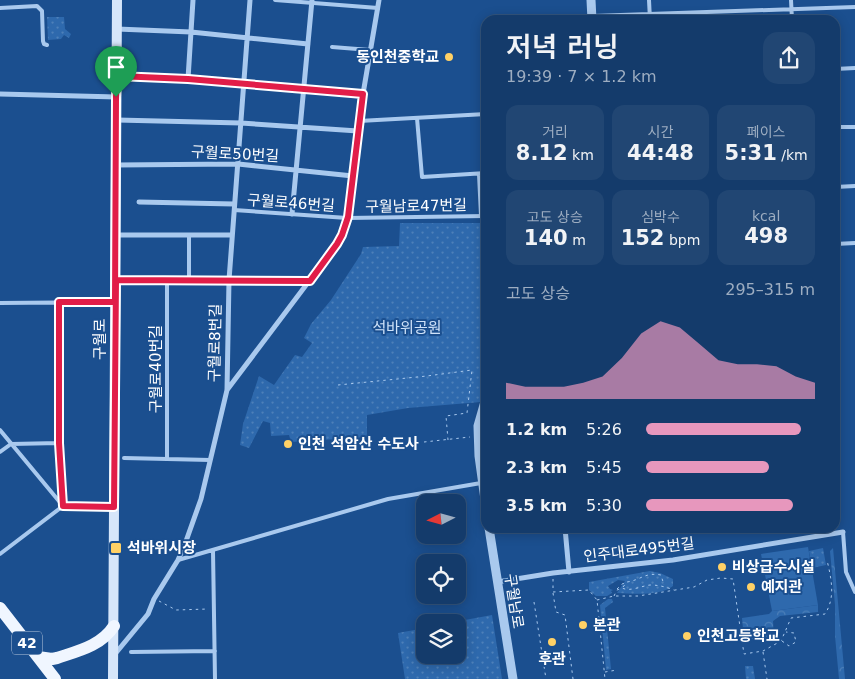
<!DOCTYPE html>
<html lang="ko">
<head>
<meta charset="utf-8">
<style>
  body { margin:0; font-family:"DejaVu Sans","Noto Sans KR",sans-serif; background:#214673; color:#f1f3f6; height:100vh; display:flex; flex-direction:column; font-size:19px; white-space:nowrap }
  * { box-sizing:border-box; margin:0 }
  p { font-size:16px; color:#9dadc1 }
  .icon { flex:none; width:28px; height:28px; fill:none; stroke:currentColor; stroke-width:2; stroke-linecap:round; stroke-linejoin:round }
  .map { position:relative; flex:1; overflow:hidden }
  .panel { position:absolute; left:481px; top:15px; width:359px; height:518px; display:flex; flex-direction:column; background:#143b6b; border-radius:15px; box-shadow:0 2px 12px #0003,0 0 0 1px #33557e }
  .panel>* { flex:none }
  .needle { width:32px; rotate:264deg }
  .tools { position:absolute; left:416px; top:494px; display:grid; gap:10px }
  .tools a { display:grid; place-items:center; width:50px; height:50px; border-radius:10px; background:#143b6b; box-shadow:0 2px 12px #0003,0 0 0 1px #33557e; font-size:25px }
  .pin { position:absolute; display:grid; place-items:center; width:42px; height:42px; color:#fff; margin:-51px -21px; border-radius:50% 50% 50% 0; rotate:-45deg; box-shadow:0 0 5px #0007 }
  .pin .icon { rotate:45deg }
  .round { display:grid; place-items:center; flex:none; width:52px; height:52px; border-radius:15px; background:#214673 }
  .head { display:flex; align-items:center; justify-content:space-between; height:85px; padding:0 25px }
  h1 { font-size:28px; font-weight:600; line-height:38px }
  .figures { display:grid; grid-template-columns:repeat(3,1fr); gap:8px; height:85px; padding:5px 25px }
  .figures div { display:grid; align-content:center; border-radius:12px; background:#214673; text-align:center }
  .figures b { font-size:21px; font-weight:600 }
  .figures small { font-size:14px; font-weight:400 }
  .figures p { font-size:14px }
  .chart { height:140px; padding:10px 25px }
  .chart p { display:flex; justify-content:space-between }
  .chart svg { width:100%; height:90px; margin-top:5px; fill:#e797bd; opacity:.7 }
  ul { padding:0 25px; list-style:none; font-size:16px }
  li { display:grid; grid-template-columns:80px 60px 1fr; align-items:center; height:38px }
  li i { height:12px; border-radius:6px; background:#e797bd }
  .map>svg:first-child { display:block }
  .grass { fill:url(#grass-dots) }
  .forest { fill:url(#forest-crowns) }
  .pitch { fill:#2e69ad }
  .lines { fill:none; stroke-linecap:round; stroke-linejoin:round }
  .path { stroke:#a9c9ee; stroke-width:1; stroke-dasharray:2.5 4; stroke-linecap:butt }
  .service { stroke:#a9c9ee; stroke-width:4 }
  .minor { stroke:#a9c9ee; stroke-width:5 }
  .tertiary { stroke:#a9c9ee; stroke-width:9 }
  .secondary { stroke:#d6e6fa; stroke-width:10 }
  .primary { stroke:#f0f6ff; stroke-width:12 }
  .route-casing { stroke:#fff; stroke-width:10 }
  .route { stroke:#e11d48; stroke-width:6 }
  .poi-dot { fill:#ffd166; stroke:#1b4f8f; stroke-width:2 }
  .labels { text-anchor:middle; stroke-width:4; stroke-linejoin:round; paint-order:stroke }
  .shield { fill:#1b4f8f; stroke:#bbcadd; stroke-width:1 }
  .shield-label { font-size:14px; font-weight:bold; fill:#fff }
  .poi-label { font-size:15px; font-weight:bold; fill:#fff; stroke:#1b4f8f; text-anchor:start }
  .street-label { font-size:15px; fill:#fff; stroke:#1b4f8f }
  .park-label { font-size:15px; fill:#cfe3fa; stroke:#1b4f8f }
</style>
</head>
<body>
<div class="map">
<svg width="855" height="679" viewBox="0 0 855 679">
  <defs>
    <pattern id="grass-dots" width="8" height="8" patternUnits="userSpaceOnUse" patternTransform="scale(1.25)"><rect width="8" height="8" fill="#2e69ad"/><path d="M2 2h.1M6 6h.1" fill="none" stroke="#4d80b9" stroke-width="1.8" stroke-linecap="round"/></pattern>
    <pattern id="forest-crowns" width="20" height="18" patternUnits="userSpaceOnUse" patternTransform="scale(1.25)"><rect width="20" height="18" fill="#2e69ad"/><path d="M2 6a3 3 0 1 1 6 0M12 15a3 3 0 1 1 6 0" fill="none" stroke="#4d80b9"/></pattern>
  </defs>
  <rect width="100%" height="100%" fill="#1b4f8f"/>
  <path class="grass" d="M47,17H64L65,29L71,34L69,38L64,35L61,39L48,40Z
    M400,223H486V389L481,402L408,408L367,415V437L291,442L289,435L271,436L270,423L263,421L249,448L240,445L243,424L259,376L274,385L295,355L302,357L312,343L304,338L311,324L331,300L361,254L363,247L399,246Z
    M823,548L826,565L812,568L809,551Z
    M650,571L660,573L673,579V586C660,596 634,594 617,593L625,581L618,580L608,586L610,589L613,590L611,591L612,593L607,596H596L589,590V582Z
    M608,599H612L613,602L605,608L611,669L606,670L600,605Z
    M492,615L502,679H405L398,633L425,628V655H458V622H454Z
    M745,666H753L755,679H746Z"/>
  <path class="forest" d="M833,548L845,679H839L835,636V605L830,551Z
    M818,605V612L780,616L773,621L774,637L744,640L742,618L769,614L772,611Z"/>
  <path class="pitch" d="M808,547L818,605L772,611L761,554Z"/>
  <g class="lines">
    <path class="path" d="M338,385L427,376L472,370L467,413L446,416L448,440
      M424,442L470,437
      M553,579V592L589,590L597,600L605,679
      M623,587L627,582C641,580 645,572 661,575L664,585
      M617,589L622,584L625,583
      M553,593L556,612L565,615L573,679
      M614,596L617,590L622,588C630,592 641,586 650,585C659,585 666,587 674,590
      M597,600L614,596H638L694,587L707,580L721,578L733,579L744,654L763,651L781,641L791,618L825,614C836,597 831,578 827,560
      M159,601L176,610L208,609
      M534,602L546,679
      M782,641L789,646L796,642L794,633L786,632
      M763,652L767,679
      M605,672L617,670"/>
    <path class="service" d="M275,0L378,8
      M649,0L650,20
      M791,0L792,20
      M0,8L37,6L42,11L43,41L44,44L47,45
      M592,16L855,7
      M332,47L370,50
      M835,69L855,68
      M117,76L188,79L363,94
      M417,118L422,177L486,173
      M359,121L486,114
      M835,127H855
      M479,174L481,216
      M835,187L855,186
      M234,210L347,218L486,216
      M835,244L855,243
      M115,280L310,281
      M189,280V235
      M0,303L115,302
      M59,303V443L63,506
      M0,430L63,506
      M0,452L11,444L59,443
      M124,458L210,460
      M167,459V280
      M843,532L846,572L855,592
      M213,551L215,679
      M0,554L63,506L114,507
      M178,560L388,499L481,483
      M131,652L215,651"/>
    <path class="minor" d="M117,29L191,32L308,44
      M188,79L193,0
      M0,94L117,97
      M117,120L241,123L358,131
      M116,165L238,164L353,176
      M139,202L234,204
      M292,214L312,0
      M116,235H232
      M227,390L337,244L342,235L347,217L363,94L379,0
      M565,528L569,572
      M497,582L553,573L673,560L843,532
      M115,654L148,614L154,599L178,560L185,544L201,499L227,390L229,280L250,0"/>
    <path class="tertiary" d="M591,0L592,20
      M486,398L478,426L479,456L486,507
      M489,528L513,679"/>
    <path class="secondary" d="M113,679L117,0"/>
    <path class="primary" d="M0,608L55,679
      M38,657L52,659L57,658C78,651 101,646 114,626"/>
  </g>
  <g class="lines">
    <defs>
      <path id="route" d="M116,97L115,302H59V443L63,506L114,507L116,280L310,281L337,244L342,235L348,217L363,94L188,79L117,76L116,97"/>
    </defs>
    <use href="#route" class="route-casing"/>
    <use href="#route" class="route"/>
  </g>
  <g class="poi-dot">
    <circle cx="449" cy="57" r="5"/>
    <circle cx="288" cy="444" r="5"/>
    <rect x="110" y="542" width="12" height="12" rx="2.5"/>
    <circle cx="722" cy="567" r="5"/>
    <circle cx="751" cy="587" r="5"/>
    <circle cx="583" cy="625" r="5"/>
    <circle cx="687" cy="636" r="5"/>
    <circle cx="552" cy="642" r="5"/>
  </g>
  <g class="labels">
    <rect class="shield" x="12" y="631.5" width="30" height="23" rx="4"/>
    <g class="shield-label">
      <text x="27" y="648">42</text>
    </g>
    <g class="poi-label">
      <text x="439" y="62" text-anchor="end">동인천중학교</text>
      <text x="298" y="449">인천 석암산 수도사</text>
      <text x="127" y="553">석바위시장</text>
      <text x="732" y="572">비상급수시설</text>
      <text x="761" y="592">예지관</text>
      <text x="593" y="630">본관</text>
      <text x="697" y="641">인천고등학교</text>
      <text x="552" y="664" text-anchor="middle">후관</text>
    </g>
    <g class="street-label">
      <text transform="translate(235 154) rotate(3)" y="5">구월로50번길</text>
      <text transform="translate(291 203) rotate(4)" y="5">구월로46번길</text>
      <text transform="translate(416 206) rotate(-1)" y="5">구월남로47번길</text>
      <text transform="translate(100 339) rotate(-90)" y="5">구월로</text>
      <text transform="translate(215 343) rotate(-89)" y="5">구월로8번길</text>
      <text transform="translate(156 369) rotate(-90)" y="5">구월로40번길</text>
      <text transform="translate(639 550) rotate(-7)" y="5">인주대로495번길</text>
      <text transform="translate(514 601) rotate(81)" y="5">구월남로</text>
    </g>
    <g class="park-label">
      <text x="407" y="333">석바위공원</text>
    </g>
  </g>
</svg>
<div class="tools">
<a><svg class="needle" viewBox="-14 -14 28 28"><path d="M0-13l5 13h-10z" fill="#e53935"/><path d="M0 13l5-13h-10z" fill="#9dadc1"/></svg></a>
<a><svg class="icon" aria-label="locate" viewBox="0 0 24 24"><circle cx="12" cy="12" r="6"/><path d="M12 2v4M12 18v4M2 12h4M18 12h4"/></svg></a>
<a><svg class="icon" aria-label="layers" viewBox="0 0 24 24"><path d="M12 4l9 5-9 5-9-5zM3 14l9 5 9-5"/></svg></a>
</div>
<div class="pin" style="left:116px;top:97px;background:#1e9e55"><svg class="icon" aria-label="arrive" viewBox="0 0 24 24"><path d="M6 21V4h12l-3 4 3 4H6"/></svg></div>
<section class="panel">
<div class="head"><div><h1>저녁 러닝</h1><p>19:39 · 7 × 1.2 km</p></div><a class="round"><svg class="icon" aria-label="share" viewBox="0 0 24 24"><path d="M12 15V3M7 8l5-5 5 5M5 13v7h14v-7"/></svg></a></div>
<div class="figures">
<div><p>거리</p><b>8.12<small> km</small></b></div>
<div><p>시간</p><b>44:48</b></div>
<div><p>페이스</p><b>5:31<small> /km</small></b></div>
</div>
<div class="figures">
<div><p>고도 상승</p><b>140<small> m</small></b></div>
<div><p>심박수</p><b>152<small> bpm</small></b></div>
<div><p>kcal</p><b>498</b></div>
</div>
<div class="chart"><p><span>고도 상승</span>295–315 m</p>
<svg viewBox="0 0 160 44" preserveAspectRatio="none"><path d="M0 44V36L10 38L20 38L30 38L40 36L50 33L60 24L70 12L80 6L90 9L100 17L110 25L120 27L130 27L140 28L150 33L160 36V44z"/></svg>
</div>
<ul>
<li><b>1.2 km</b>5:26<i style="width:92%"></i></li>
<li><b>2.3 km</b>5:45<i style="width:73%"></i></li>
<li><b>3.5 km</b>5:30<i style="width:87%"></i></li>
</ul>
</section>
</div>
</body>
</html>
